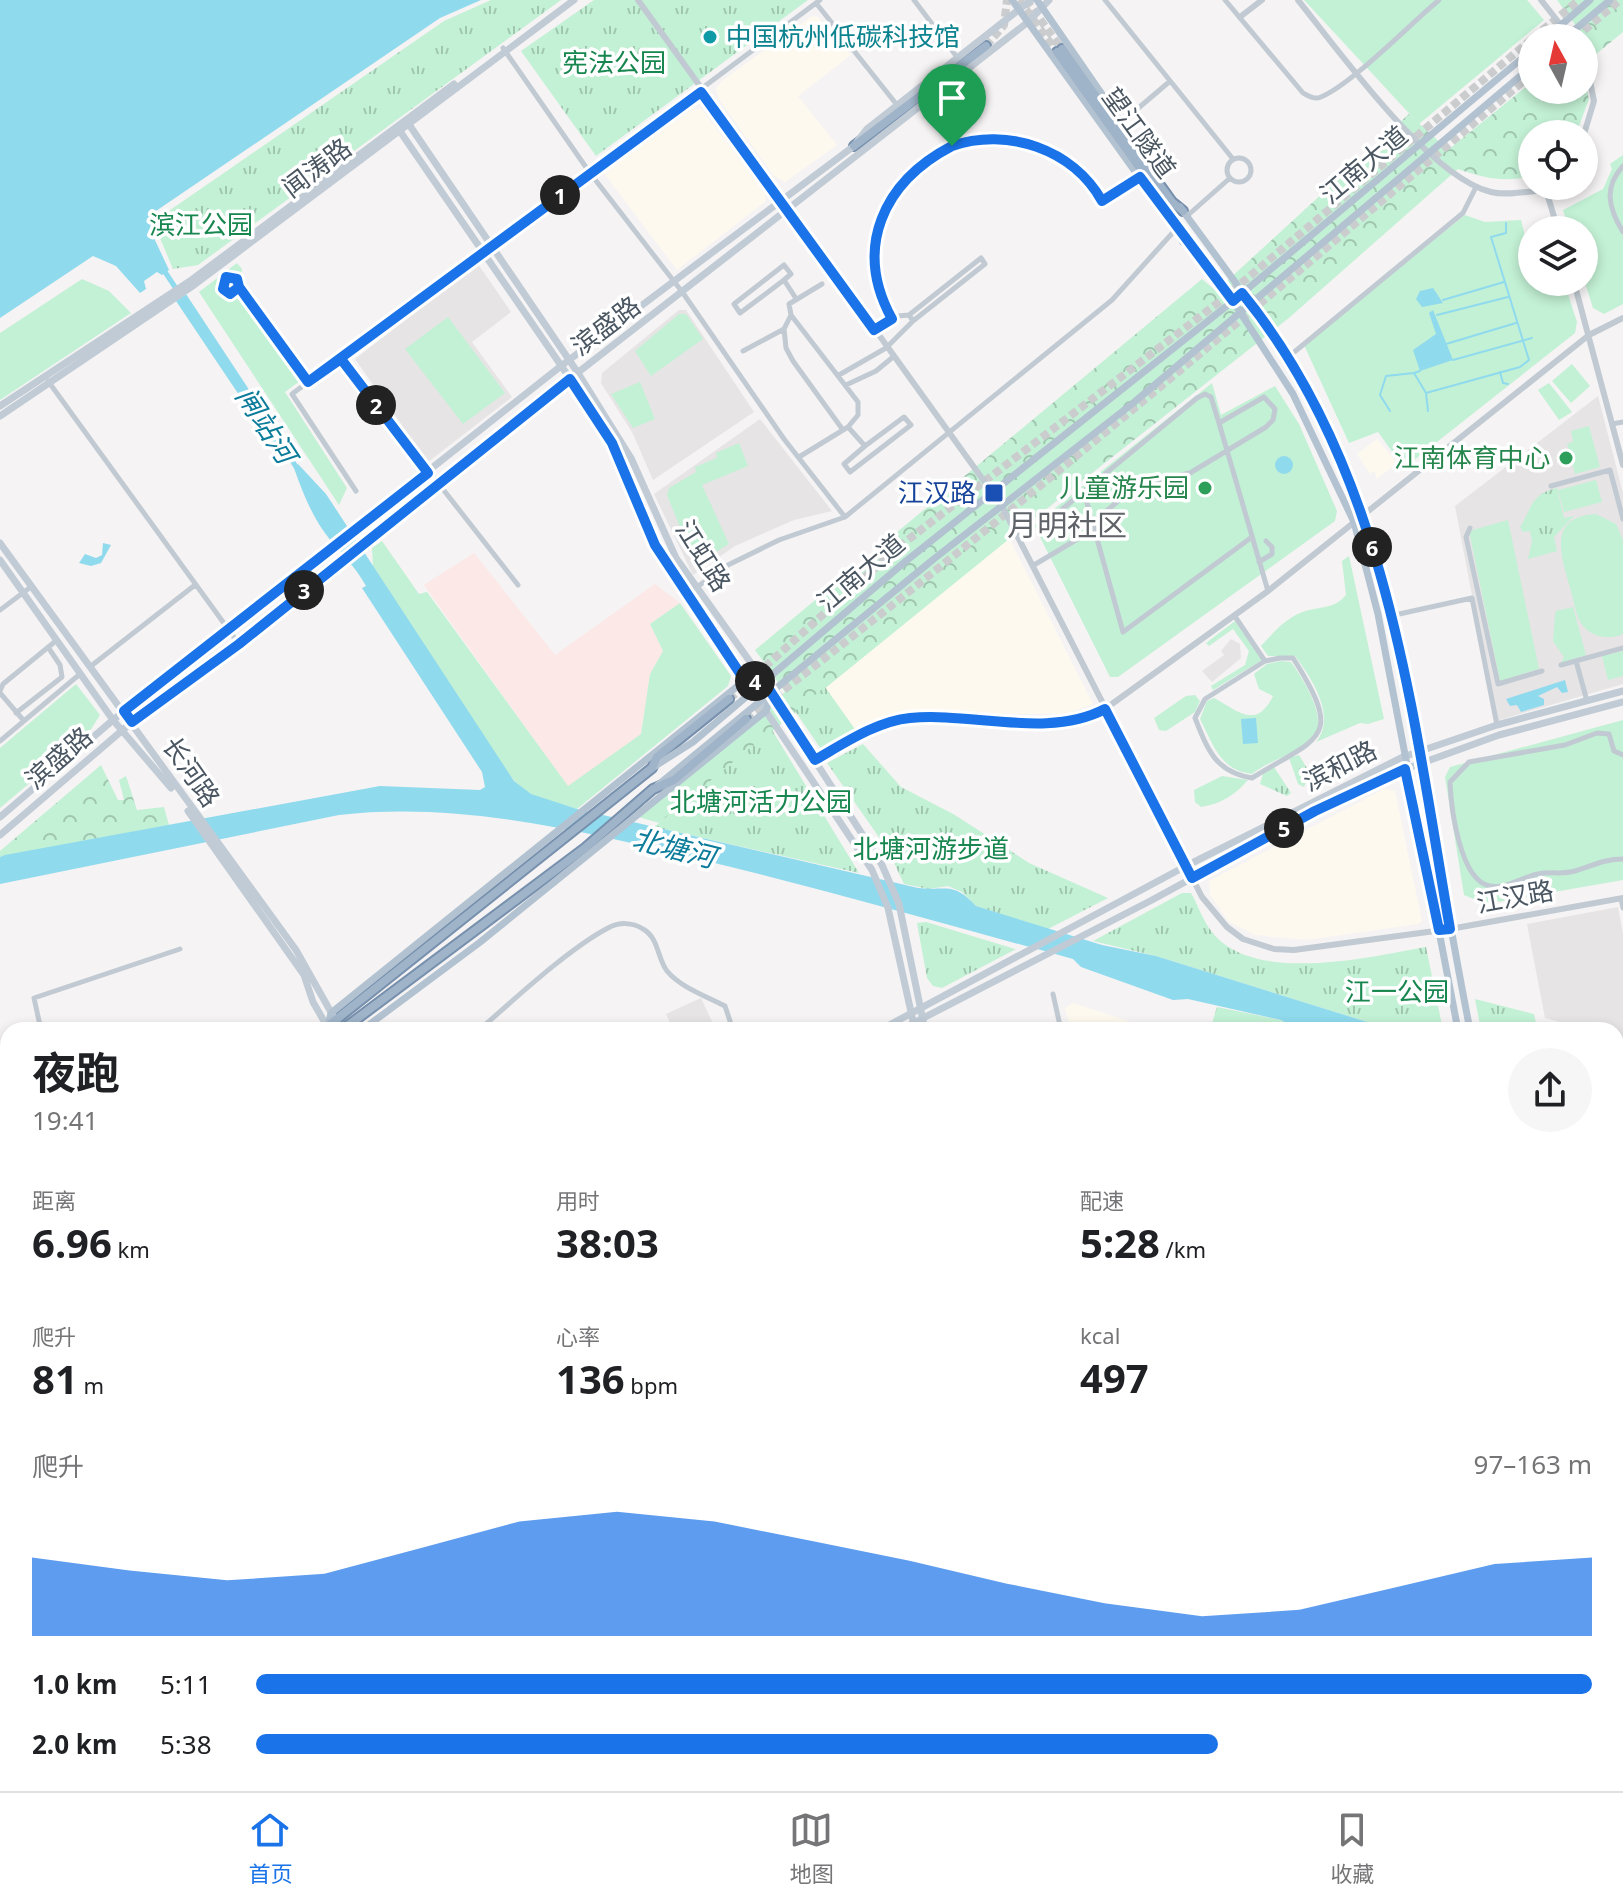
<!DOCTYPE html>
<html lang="zh">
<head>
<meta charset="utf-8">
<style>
  body { margin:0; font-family:"Noto Sans","Noto Sans SC",sans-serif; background:#f6f6f6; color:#202124; height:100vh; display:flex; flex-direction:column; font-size:30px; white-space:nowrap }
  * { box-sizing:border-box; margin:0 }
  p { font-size:26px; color:#757577 }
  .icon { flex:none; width:44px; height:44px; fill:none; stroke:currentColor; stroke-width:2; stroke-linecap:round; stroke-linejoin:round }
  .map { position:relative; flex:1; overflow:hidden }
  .side { position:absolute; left:0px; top:1022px; width:1624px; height:770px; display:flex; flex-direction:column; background:#fff; border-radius:24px 24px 0 0; box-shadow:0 4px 12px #0003 }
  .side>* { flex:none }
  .needle { width:52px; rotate:352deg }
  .tools { position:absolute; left:1518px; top:24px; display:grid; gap:16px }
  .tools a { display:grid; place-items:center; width:80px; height:80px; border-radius:50%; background:#fff; box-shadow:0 4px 12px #0003; font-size:40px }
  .pin { position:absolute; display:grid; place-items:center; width:68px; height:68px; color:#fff; margin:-82px -34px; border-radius:50% 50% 50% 0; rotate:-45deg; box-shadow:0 0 8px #0007 }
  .pin .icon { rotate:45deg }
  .km { position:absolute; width:40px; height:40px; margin:-20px; border-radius:50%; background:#222; color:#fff; font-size:22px; line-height:40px; text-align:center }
  .round { display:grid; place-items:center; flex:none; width:84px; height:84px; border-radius:42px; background:#f6f6f6 }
  .summary { display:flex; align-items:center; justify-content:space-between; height:136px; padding:0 32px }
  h1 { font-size:44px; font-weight:700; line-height:60px }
  .figures { display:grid; grid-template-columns:repeat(3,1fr); gap:12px; height:136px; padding:8px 32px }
  .figures div { display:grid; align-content:center }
  .figures b { font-size:40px; font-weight:700 }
  .figures small { font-size:22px; font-weight:400 }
  .figures p { font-size:22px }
  .chart { height:224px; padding:16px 32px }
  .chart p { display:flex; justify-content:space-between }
  .chart svg { width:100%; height:144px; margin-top:8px; fill:#1a73e8; opacity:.7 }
  ul { padding:0 32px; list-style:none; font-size:26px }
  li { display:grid; grid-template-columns:128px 96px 1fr; align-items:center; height:60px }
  li i { height:20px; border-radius:10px; background:#1a73e8 }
  .tab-bar { display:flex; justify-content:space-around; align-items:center; height:112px; border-top:2px solid #e0e0e0; background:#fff; font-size:22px; color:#757577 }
  .tab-bar a { display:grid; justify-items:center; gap:4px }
  .tab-bar .on { color:#1a73e8 }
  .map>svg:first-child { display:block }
  .commercial { fill:#fdf9ef }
  .education { fill:#e6e4e5 }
  .medical { fill:#fce8e6 }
  .grass { fill:#c3f1d5 }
  .forest { fill:url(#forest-crowns) }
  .park { fill:url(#park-tufts) }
  .water { fill:#90daee }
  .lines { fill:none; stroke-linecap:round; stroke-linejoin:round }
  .stream { stroke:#90daee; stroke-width:2 }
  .canal { stroke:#90daee; stroke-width:5 }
  .trunk-tunnel { stroke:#caccce; stroke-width:8; stroke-dasharray:8 4; stroke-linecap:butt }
  .trunk-casing { stroke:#7690ad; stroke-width:12 }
  .minor { stroke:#c1cad2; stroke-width:5 }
  .tertiary { stroke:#c1cad2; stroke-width:6 }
  .secondary { stroke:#c1cbd6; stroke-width:7 }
  .primary { stroke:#b3c2d1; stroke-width:7 }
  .trunk { stroke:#9fb4c9; stroke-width:8 }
  .trunk-bridge-casing { stroke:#7690ad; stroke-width:12; stroke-linecap:butt }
  .trunk-bridge { stroke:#9fb4c9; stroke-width:8 }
  .route-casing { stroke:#fff; stroke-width:16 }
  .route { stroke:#1a73e8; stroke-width:10 }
  .culture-dot { fill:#0f9aa8; stroke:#fff; stroke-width:3 }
  .leisure-dot { fill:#2e9e5b; stroke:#fff; stroke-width:3 }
  .transit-dot { fill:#1a4fb4; stroke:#fff; stroke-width:3 }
  .labels { text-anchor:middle; stroke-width:7; stroke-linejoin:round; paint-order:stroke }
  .culture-label { font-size:26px; fill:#0d838f; stroke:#fff; text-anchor:start }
  .park-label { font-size:26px; fill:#17864f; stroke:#fff }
  .street-label { font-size:26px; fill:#4a5661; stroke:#fff }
  .leisure-label { font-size:26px; fill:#27864d; stroke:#fff; text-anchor:end }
  .transit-label { font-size:26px; fill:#164399; stroke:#fff; text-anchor:end }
  .water-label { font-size:28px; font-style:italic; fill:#0c7c9b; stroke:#fff }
  .quarter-label { font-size:30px; fill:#5f6368; stroke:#fff }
</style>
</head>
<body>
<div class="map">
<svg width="1623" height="1791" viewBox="0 0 1623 1791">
  <defs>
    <pattern id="forest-crowns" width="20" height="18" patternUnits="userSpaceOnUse" patternTransform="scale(2)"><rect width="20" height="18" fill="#c3f1d5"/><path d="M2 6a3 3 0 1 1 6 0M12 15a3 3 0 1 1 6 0" fill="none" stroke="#a0c6b0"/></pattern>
    <pattern id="park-tufts" width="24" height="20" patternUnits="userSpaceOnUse" patternTransform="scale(2)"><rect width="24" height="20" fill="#c3f1d5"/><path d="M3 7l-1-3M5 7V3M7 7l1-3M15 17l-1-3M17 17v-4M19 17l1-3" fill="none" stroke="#a0c6b0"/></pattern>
  </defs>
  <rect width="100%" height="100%" fill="#f5f3f3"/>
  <path class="commercial" d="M812,16L818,17L851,55L798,96L837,145L785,182L773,175L718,98L716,88L723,80Z
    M701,108L765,193L766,201L677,270L603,172L690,111Z
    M1377,439L1397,463L1377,479L1374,471L1370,474L1357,454Z
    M1009,538L1093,704L1066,714H896L857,732L825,687Z
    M1384,789L1395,791L1422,921L1418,924L1307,940L1255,935L1229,922L1210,895L1209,881Z
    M1073,1003L1156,1030H1071L1065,1008Z
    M8,1330V1536L0,1512V1341Z
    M114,1784H345L347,1791H116Z
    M876,1784H1042L1043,1791H838Z
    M1352,1784H1474L1428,1791H1353Z"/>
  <path class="education" d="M478,264L511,312L472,342L512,397L428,462L355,359Z
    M679,310H686L754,412L653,480L633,434L601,383L602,373Z
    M1598,396L1623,493V684L1496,721L1455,506Z
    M760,419L832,511L794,520L735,546L693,575L654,494Z
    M1231,639L1240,644L1241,658L1212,682L1202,671L1224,655L1221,651Z
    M1618,907L1623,934V1039L1616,1038V1030H1589L1545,1018L1527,924Z
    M701,998L716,1030H673L666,1014Z"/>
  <path class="medical" d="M474,553L555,655L655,584L680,603L650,624L663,651L650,674L641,734L568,787L424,585Z"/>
  <path class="grass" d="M1304,0H1527L1544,20L1419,124Z
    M1623,155V304L1604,314L1593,308L1584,280V230H1569L1563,210L1603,189L1612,169L1610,164Z
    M1465,215L1485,222L1521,220L1525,236L1532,234V282H1564L1577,322L1575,333L1404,468L1378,432L1349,443L1304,345Z
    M237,263L242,269L239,297L300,381L285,392L347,488L339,505L199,292Z
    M82,279L109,291L131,313L0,400V333Z
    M679,314H686L703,339L651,376L635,351Z
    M448,317L505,393L463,424L405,349Z
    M1572,364L1590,386L1571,403L1552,381Z
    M640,382L655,419L633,428L611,394Z
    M1212,383L1221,415L1275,386L1299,424L1337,511L1335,521L1118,677H1110L1034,525Z
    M1549,383L1572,412L1559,420L1538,390Z
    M1589,426L1600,467L1575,474L1567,444L1573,442L1571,431Z
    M739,443L748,466L702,485L729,544L701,561L692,557L667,495L669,488L696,472L695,467L717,458L716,453Z
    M1596,480L1602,502L1564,512L1558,490Z
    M1596,514L1616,524L1623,540V634C1609,640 1594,638 1583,626C1576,618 1574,601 1571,591C1562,558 1545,517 1596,514Z
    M1508,520L1539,669L1500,681L1469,531Z
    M382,541L419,594L427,592L568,786L641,734L650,674L663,651L650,624L680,603L731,676L728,686L577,809C562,804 544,801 530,794C496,775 399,610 373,567L372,548Z
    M1349,556L1384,719L1368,724L1360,723L1316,742C1337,716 1312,679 1295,656H1268L1261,646C1273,633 1284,620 1300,613C1317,606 1334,610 1346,595L1342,561Z
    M1573,607L1586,655L1561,663L1564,657L1553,641L1555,615L1556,611Z
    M1235,621L1262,660L1213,690L1211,686L1245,665L1249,651L1233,629L1209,646L1206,643Z
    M1623,651V676L1608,680L1602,656Z
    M1281,661L1291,662C1305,682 1334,726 1307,744C1289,756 1269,761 1252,774C1220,770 1214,746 1200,719L1207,701L1214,698C1237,710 1256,731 1273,696L1259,689L1254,674L1267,664Z
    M76,684L100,715L88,734L0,808V748Z
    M1195,695L1200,701L1195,712L1166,731L1159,730L1154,718L1186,696Z
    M1623,720V880L1486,904L1464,895L1445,777L1450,767Z
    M1222,776L1248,780C1235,795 1221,804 1201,807L1195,802L1194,790Z"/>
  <path class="forest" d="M1557,0H1623V32L1584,64L1585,38Z
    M1584,78L1589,99L1576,134H1532V176C1504,183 1485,178 1458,169L1290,317L1030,522L659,823L635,816L785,692L755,650L1202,279L1216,291L1409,114L1448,150L1532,82V90H1584Z
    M101,765L118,800H124L119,780L126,776L137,810L164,807L169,825L0,857V851Z
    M8,1288V1326L0,1345V1294Z
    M0,1403L8,1430V1536L0,1512Z
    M531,1784H577L580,1791H495Z
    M611,1784H674L619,1791Z"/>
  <path class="park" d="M491,0H561L198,265L173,269L160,238L163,215L444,21Z
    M594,0H808L596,156L521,51Z
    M1557,488L1564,518L1574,516L1554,537L1557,551L1528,559L1532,541L1530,531L1523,532L1520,527C1532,509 1530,494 1557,488Z
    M825,687L857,732L823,752L795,711Z
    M772,730L859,873L654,827Z
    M863,744L901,787L955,815L1029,863L1108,898L1048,929L976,906L962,892L948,886L929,889L904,884L888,850L827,763Z
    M1299,755L1310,773L1304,787L1298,784L1289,758Z
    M1274,767L1291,793L1287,796L1260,784L1263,774Z
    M1182,893H1191C1198,905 1203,921 1212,932C1253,985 1370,957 1426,947L1443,1030H1383L1380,1026L1156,956L1093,941Z
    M926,922L1015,949H1016L942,988L933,986L927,978L917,923Z
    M1475,999L1534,1014L1536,1023L1561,1030H1481Z
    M1217,1007L1281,1020L1298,1030H1210Z
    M1616,1045L1623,1047V1111L1616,1109Z"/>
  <path class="water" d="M0,0H481L440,18L153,213L154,238L169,270L162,275L157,272L144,281L146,289L140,293L116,266L93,256L0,318Z
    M1433,288L1443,303L1422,307L1416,299L1420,291Z
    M186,294L290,452L285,456L270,441L176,301Z
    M1433,310L1453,360L1420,371L1413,350L1436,334L1429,313Z
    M1275 465a9 9 0 1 1 18 0a9 9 0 1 1-18 0Z
    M298,464L326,494L514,781L531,794L577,809L918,888C947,891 953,881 976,906L1102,945L1156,956L1380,1026L1383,1030H1298L1281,1020L1188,999L1173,1000L1081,967L1073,959C948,925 824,889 698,859C583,831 458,801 339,815L0,884V857L5,855L380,786L480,790L485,787L482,772L362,588L366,586C356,568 344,556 331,541C313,519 303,494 294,468Z
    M103,543L111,545L101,563L91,566L79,563L85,554L96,558L102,555Z
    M1565,680L1568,692L1562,693L1557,687L1538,696L1544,699V705L1521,712L1517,705L1510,706L1506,699Z
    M1256,718L1258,743L1243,744L1241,719Z
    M0,1695L8,1720V1766L0,1739Z"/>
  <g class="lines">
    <path class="stream" d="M1443,300L1504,282
      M1437,315L1508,297
      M1446,344L1516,323
      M1453,360L1532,338
      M1420,371L1414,373L1426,393L1428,411
      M1500,372L1503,383L1508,384
      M1426,393L1520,367L1529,360L1491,237L1506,233V223
      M1390,411L1380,395L1386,376L1414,373"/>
    <path class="canal" d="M163,269L177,290
      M286,451L298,470"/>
    <path class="trunk-tunnel" d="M1019,0L1057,52
      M1026,0L1061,48
      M1533,38L1579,0
      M1575,38L1620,0
      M986,46L1004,25L1007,0
      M729,699L896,549L1219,302L1532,39
      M746,719C1015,513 1273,293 1532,74"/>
    <defs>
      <path id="trunk" d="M1062,49L1172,202L1183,211
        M1057,52L1166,205L1185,241
        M854,146L986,46
        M323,1030L652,768L657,757L729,699
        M342,1030L585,848L653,789L674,780L746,719
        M0,1241L8,1238
        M0,1271L8,1265
        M0,1573L8,1599
        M58,1784L60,1791"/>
    </defs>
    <use href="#trunk" class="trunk-casing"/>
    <path class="minor" d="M914,0L957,57
      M1105,0L1233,159
      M1225,0L1303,93C1309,96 1314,100 1321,97C1352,84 1410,24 1439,0
      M816,3L897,105
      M503,48L590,173L683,293L784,439L845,517
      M1122,122L1169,82
      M1227 170a12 12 0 1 1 24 0a12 12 0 1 1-24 0Z
      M1623,166C1603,188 1609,209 1623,232
      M1187,216L1230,178
      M222 285a8 8 0 1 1 16 0a8 8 0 1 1-16 0Z
      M784,280L740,313L734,304L784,265L791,274L784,280L795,297
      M239,287L308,382
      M909,315L981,258L985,264L913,321
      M892,319C811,175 1027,65 1102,201L1140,177
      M784,329L786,348L793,361L843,430
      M743,351L784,329L791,315
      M1287,358L1463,213L1476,187
      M341,359L518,585
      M839,375L886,348L913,321L909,315L898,316L874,330
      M48,381L239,644
      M846,385L876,371L893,357
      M1219,423L1268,591
      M1612,424L1623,422
      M848,427L865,446L844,464L850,472L911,425L904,417L865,446
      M799,457L848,427L858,415V402L791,315L789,304L822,284
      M1551,486L1610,470L1623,519
      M356,491L292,394L820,0
      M1084,492L1123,632L1252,537
      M1470,528L1466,537L1498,684L1542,671
      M1259,562L1272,554V547L1266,541
      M1034,565L1091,531L1096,520L1138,484L1190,473L1266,427L1273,420L1275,409L1264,397L1219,423L1211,397L1205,394L1197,398L1043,525
      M687,594L728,565L779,540L845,517L1112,300L1176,229
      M0,610L32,586
      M1234,615L1265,661
      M1390,616L1472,598L1497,725
      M1280,658H1293C1345,740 1320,736 1252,778C1216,772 1208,751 1195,718L1205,699L1265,661Z
      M1576,661L1587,701
      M1561,665L1623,648
      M91,666L195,585
      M0,691L3,684L57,640
      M0,693L24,721
      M16,713L62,677L60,665L48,647
      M0,741L80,674
      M1623,755L1614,751L1609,734L1597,733L1565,745L1469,762L1450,782C1451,808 1460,881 1490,886C1507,889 1522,877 1538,874C1551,871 1562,875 1575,871C1592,866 1604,859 1623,859
      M1621,899L1623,908
      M1053,994L1061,1030
      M41,1030L34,998L180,949
      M486,1030V1024C519,995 570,948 608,928C619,922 632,922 643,929C659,938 657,958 667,971C680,987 706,996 725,1006L733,1030
      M1616,1435L1623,1432"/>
    <path class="tertiary" d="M638,0L1002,506L1202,897L1227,927L1243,939L1274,949L1294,950L1450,929L1623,898
      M1298,0C1339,51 1429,177 1491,192C1507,196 1530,191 1546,190L1550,186
      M1541,0L1571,38
      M1240,17L1262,0
      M1584,134L1594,101L1584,52
      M1546,190L1558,230
      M1574,282L1623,465
      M815,760L855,738L909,718L1073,722L1105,709L1268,591L1589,335L1623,318
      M0,1086H8
      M0,1762L8,1760
      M352,1784L354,1791
      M825,1784L826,1791
      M1339,1784L1340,1791"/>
    <path class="secondary" d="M406,120L578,373L631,458L676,558L763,680L882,865L899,904L925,1030
      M397,127L604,428L655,545L872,870L888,908L915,1030
      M0,406L190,281L454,84
      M0,416L194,285L574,0
      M0,543L296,950L341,1030
      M0,560L113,720L171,788
      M188,811L304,975L313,1002L328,1028
      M0,817L113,720L561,366L854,146L867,129L1031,0
      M0,835L132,722L239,644L558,388L1028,22L1049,0
      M880,1030L1186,866L1403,757L1497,725L1623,691
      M900,1030L1152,900L1315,811L1389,775L1499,735L1623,702
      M1616,1647L1623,1646
      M1616,1656L1623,1655
      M586,1784L588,1791
      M597,1784L600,1791
      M1054,1784L1055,1791
      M1064,1784L1065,1791
      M708,1791L752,1784
      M773,1791L814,1784"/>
    <path class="primary" d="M1012,0L1172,223
      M1037,0L1157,174
      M1546,38L1590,0
      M1565,38L1610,0
      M1180,207C1235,282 1293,356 1332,441C1368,517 1386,597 1404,678C1429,795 1447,913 1470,1030
      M1182,236L1233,301L1293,394L1354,522L1378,614L1458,1030
      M652,768L693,742L906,561L1233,301L1532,50
      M658,785L935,558L1132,404L1532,66
      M328,1026L331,1013L739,685L763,680
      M362,1030L479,943L766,711L771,694
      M1616,1187L1623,1183
      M1616,1201L1623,1197
      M0,1256L8,1250
      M0,1278L8,1274
      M0,1556L8,1581
      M0,1624L8,1646
      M51,1784L53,1791
      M69,1784L71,1791
      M1594,1784L1595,1791
      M1604,1784L1605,1791"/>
    <use href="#trunk" class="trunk"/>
    <defs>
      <path id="trunk-bridge" d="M0,1262H8
        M0,1325L8,1313
        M0,1600L8,1624"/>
    </defs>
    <use href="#trunk-bridge" class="trunk-bridge-casing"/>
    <use href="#trunk-bridge" class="trunk-bridge"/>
  </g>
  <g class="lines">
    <defs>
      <path id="route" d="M952,146C883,182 853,248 892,319L874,330L701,92L308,382L239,287L237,279L226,277L223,289L230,294L239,287L308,382L341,359L428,473L124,711L132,722L239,644L570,379L612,443L655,545L745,681L763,680L815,760C843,744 877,721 910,718C973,712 1048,739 1105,709L1192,878L1315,811L1405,769L1439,930L1450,929C1412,711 1387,470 1242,293L1233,301L1140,177L1102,201C1073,149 1007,127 952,146"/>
    </defs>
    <use href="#route" class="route-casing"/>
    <use href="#route" class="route"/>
  </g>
  <circle class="culture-dot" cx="710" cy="37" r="8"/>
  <g class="leisure-dot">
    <circle cx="1566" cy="458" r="8"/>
    <circle cx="1205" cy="488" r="8"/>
  </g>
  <rect class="transit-dot" x="984" y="483" width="20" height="20" rx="4"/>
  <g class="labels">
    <g class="culture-label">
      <text x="726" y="46">中国杭州低碳科技馆</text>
    </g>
    <g class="park-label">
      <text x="614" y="72">宪法公园</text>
      <text x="201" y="234">滨江公园</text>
      <text x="761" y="811">北塘河活力公园</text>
      <text x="931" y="858">北塘河游步道</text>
      <text x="1397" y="1001">江一公园</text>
    </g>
    <g class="street-label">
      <text transform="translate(1139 133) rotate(54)" y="9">望江隧道</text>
      <text transform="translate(1364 165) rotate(-40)" y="9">江南大道</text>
      <text transform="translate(317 168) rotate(-37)" y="9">闻涛路</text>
      <text transform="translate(606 326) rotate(-37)" y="9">滨盛路</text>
      <text transform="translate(703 556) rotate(58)" y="9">江虹路</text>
      <text transform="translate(861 573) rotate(-40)" y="9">江南大道</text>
      <text transform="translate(59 758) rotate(-41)" y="9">滨盛路</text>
      <text transform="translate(1340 766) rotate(-27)" y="9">滨和路</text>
      <text transform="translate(191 772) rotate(55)" y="9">长河路</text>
      <text transform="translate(1515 897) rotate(-10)" y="9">江汉路</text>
    </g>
    <g class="leisure-label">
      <text x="1550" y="467">江南体育中心</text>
      <text x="1189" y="497">儿童游乐园</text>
    </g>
    <g class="transit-label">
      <text x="976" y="502">江汉路</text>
    </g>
    <g class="water-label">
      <text transform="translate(266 425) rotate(57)" y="10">闸站河</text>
      <text transform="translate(674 848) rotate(14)" y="10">北塘河</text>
    </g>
    <g class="quarter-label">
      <text x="1067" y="536">月明社区</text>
    </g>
  </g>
</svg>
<div class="tools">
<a><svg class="needle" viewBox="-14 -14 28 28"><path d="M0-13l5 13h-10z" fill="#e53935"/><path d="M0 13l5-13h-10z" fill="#757577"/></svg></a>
<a><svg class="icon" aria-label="locate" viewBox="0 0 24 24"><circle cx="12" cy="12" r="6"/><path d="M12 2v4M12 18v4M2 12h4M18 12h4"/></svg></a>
<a><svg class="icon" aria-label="layers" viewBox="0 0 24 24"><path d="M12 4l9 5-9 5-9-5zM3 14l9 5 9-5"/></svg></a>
</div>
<div class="pin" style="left:952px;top:146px;background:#1e9e55"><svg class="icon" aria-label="arrive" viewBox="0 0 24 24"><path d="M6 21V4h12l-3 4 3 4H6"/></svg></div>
<b class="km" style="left:560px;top:195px">1</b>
<b class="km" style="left:376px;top:405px">2</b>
<b class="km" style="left:304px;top:590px">3</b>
<b class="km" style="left:755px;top:681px">4</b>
<b class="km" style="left:1284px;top:828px">5</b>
<b class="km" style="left:1372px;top:547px">6</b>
<section class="side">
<div class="summary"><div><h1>夜跑</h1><p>19:41</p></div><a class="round"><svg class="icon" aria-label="share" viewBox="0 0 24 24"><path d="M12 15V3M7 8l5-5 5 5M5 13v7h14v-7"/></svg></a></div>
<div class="figures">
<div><p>距离</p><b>6.96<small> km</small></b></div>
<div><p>用时</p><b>38:03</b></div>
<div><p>配速</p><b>5:28<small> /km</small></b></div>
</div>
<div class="figures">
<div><p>爬升</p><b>81<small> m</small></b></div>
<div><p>心率</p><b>136<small> bpm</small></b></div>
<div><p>kcal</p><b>497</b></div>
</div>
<div class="chart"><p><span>爬升</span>97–163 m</p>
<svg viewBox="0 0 160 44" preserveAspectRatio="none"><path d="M0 44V20L10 24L20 27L30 25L40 17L50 9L60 6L70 9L80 15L90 21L100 28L110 34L120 38L130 36L140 29L150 22L160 20V44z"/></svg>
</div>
<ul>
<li><b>1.0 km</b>5:11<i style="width:100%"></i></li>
<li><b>2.0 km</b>5:38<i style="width:72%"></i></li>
</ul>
</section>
</div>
<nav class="tab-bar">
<a class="on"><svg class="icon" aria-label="home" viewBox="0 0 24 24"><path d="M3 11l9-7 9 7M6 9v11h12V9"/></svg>首页</a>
<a><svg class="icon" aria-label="map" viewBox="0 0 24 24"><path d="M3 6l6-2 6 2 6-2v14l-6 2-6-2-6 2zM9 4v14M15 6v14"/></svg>地图</a>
<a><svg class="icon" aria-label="saved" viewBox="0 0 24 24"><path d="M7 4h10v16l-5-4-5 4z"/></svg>收藏</a>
</nav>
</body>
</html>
